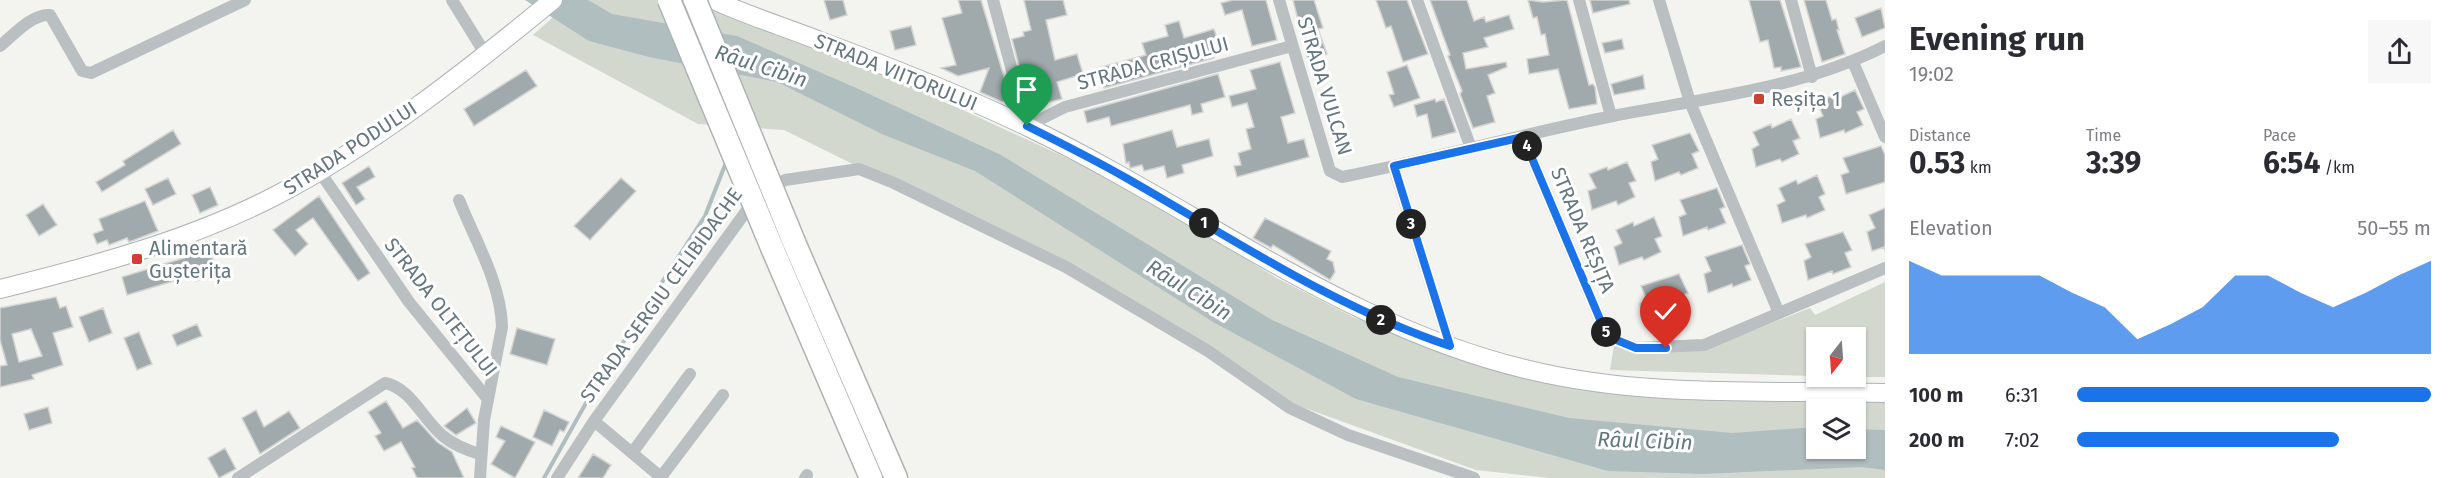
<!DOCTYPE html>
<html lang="en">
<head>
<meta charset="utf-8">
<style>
  body { margin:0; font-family:"Fira Sans",sans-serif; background:#f7f7f7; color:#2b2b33; height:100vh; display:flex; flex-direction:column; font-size:22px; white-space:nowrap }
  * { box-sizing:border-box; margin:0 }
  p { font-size:20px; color:#7c7c81 }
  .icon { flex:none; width:33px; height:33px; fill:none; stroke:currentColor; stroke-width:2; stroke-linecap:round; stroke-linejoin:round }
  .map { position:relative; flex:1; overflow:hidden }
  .details { display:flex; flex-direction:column; background:#fff; width:570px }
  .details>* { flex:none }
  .needle { width:39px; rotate:197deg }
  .buttons { position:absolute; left:1806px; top:327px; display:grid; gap:12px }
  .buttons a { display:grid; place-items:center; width:60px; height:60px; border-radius:0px; background:#fff; box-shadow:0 2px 4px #0004; font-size:30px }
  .pin { position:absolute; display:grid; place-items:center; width:51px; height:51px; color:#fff; margin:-62px -26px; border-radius:50% 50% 50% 0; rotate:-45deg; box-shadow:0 0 6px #0007 }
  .pin .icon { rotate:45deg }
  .km { position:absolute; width:30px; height:30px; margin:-15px; border-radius:50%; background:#222; color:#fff; font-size:16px; line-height:30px; text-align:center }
  .round { display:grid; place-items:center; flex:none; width:63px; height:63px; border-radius:0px; background:#f7f7f7 }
  .headline { display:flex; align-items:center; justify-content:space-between; height:102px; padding:0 24px }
  h1 { font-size:33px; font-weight:700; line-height:45px }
  .metrics { display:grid; grid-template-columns:repeat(3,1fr); gap:9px; height:102px; padding:6px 24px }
  .metrics div { display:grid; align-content:center }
  .metrics b { font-size:30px; font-weight:700 }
  .metrics small { font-size:16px; font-weight:400 }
  .metrics p { font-size:16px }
  .chart { height:168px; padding:12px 24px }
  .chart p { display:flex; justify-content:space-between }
  .chart svg { width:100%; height:108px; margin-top:6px; fill:#1a73e8; opacity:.7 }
  ul { padding:0 24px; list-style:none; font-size:20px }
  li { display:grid; grid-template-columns:96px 72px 1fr; align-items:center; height:45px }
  li i { height:15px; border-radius:8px; background:#1a73e8 }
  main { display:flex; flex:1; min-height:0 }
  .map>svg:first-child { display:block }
  .green { fill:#d3d8cf; fill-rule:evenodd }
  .water { fill:#b0bec0 }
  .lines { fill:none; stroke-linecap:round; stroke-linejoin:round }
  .stream { stroke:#b0bec0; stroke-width:4 }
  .building { fill:#a0a9ac; stroke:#d4d4d2; stroke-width:1.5; fill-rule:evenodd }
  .secondary-casing { stroke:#adb3b6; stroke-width:20 }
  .highway-casing { stroke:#aeb2b4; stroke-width:25 }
  .street { stroke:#babfc1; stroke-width:12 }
  .secondary { stroke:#fff; stroke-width:18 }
  .highway { stroke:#fff; stroke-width:22 }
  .highway-bridge-casing { stroke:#aeb2b4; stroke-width:25; stroke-linecap:butt }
  .highway-bridge { stroke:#fff; stroke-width:22 }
  .route-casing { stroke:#fff; stroke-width:12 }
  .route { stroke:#1a73e8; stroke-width:8 }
  .poi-dot { fill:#d13e32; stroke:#fff; stroke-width:2 }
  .labels { text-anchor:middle; stroke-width:6; stroke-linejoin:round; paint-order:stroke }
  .street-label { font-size:20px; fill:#65777e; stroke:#fff }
  .poi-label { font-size:20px; fill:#65777e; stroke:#fff; text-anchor:start }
  .water-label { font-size:21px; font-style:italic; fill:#61787b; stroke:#fff }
</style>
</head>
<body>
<main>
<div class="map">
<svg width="1885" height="478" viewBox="0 0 1885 478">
  <rect width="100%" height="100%" fill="#f3f3f0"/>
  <path class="green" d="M572,0H694L863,64L1134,189L1275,277L1353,317L1443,352L1579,390L1674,395L1885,399V478H1549L1476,470L1291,403L1007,236L970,222L784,130L698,124L533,35ZM1816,410H1856V448H1816Z
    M1885,282V377H1825L1856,376V338H1816V376L1610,370L1614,346L1637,351L1706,349L1810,308L1815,315Z"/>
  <path class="water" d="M525,0H588L612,14L737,36L854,87L1001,155L1272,320L1398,377L1569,418L1732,433L1816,427V448H1856V429L1885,430V470L1861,467L1703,474L1608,471L1356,399L1213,322L975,171L884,135L777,82L649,57L589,41Z"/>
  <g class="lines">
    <path class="stream" d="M544,478L600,378L705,216L727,160"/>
  </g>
  <path class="building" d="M824,0H843L847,15L830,20Z
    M958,0H981L1011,100L1002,102L980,92L989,68L958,76L941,68L956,65L942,18L962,13Z
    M1024,0H1063L1067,15L1046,20L1055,60L1077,54L1083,74L1057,82L1062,99L1034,106L1029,88L1025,89L1012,39L1024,36L1023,32L1031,30Z
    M1233,0H1266L1277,40L1252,46L1242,10L1225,15L1221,3Z
    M1293,0H1314L1323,28L1318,29L1327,54L1308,60Z
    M1376,0H1407L1428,54L1403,62L1391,26L1386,28Z
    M1430,0H1467L1474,21L1484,17L1486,22L1509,15L1514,29L1484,38L1488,47L1463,53L1466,69L1506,62L1507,67L1488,75L1495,93L1487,96L1495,122L1473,128L1460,94L1462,91L1448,56L1450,55Z
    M1528,0L1543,2L1567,0L1589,85L1593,84L1595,87L1597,104L1569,109L1558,69L1529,74L1527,59L1549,55L1545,34L1541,35L1537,17L1533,18Z
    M1590,0H1629L1630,4L1593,13Z
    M1749,0H1780L1801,67L1781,71V67L1774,68L1768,40L1760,42Z
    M1804,0H1826L1832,20L1836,19L1839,30H1837L1845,54L1822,62Z
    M1881,8L1885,28L1862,37L1855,18Z
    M1179,21L1184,38L1214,29L1219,45H1216L1218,53L1213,55L1214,58L1104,88L1098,68L1146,55L1142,43L1168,36L1165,25Z
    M911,26L916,45L895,50L890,31Z
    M1622,39L1624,49L1605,53L1602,43Z
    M1280,62L1295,113L1281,117L1288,143L1304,139L1309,157L1237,177L1234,166L1241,165L1238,153L1251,149L1246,129L1254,127L1247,103L1232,107L1229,96L1256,89L1250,70Z
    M1407,65L1420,98L1394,107L1389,95L1394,94L1387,72Z
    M526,70L537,86L474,126L464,109Z
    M1218,74L1225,97L1201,104L1203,112L1192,115L1190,105L1111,126L1109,117L1087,123L1084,111Z
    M1643,75L1645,89L1614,95L1611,84Z
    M1855,90L1864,109L1857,112L1863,125L1845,133L1844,130L1820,138L1816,119L1823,116L1817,102L1834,95L1836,99Z
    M1435,99L1436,102L1444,99L1456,132L1432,138L1427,114L1417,117L1414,105Z
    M1791,119L1800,138L1793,141L1799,154L1782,162L1780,159L1756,167L1752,149L1759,145L1753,132L1771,124L1772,128Z
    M173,130L181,144L102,192L96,182L125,165L123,161Z
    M1172,130L1177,147L1209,139L1213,156L1182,165L1184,173L1167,178L1164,166L1144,171L1142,165L1130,168L1129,162L1126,163L1123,144Z
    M1690,133L1699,151L1692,154L1698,168L1681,175L1679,172L1655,181L1651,162L1658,159L1652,145Z
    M1881,146L1885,155V182L1846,194L1841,175L1849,172L1843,158Z
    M1627,162L1636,181L1629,183L1635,197L1618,205L1616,201L1592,210L1588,191L1596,188L1589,174L1607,167L1608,170Z
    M369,166L375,177L357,187L365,199L356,205L342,183Z
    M1817,175L1825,194L1819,197L1825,210L1807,218L1806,215L1782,223L1777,205L1785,201L1779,188L1796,180L1798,184Z
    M168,178L176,194L153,205L145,189Z
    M621,178L636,191L590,240L574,226Z
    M210,187L218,205L200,213L192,195Z
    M1717,188L1725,207L1720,209L1726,223L1708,230L1707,227L1683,236L1679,217L1686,214L1680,200Z
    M319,196L370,273L358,281L313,218L296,230L308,244L295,256L273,230Z
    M145,201L158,231L129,242L127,238L109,245L107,240L97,244L93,234L103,230L99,219Z
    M43,204L57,225L39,236L26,215Z
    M1885,208V251L1884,247L1872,251L1867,232L1875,228L1869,215Z
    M1654,217L1662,236L1655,239L1661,252L1644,260L1642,257L1619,265L1614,247L1622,243L1616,230L1633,222L1634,226Z
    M1265,218L1331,251L1327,259L1333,262L1335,272L1330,280L1273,245L1271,248L1253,238Z
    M1843,232L1852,250L1845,253L1851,267L1833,274L1832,271L1808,280L1804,261L1811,257L1805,244Z
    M1742,245L1750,264L1745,266L1751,280L1733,287L1732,284L1708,293L1704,274L1711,271L1705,257Z
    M208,247L218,273L196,281L194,275L127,295L122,277L187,257L186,255Z
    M1679,274L1688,293L1681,296L1687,309L1669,317L1668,314L1644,322L1640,304L1647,300L1641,286Z
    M56,297L60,308L66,306L73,327L53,333L63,365L32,375L34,379L0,387V366L7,365L0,340V308ZM31,329L42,356L19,362L12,334Z
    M103,308L112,333L89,342L79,317Z
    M197,324L202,336L177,346L172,335Z
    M517,328L555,339L547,365L510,354Z
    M139,332L152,364L137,370L124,338Z
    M386,401L403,428L417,420L437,442L452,452L464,478H417L412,468L415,467L401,442L384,451L375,436L381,433L368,412Z
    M48,407L52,423L29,430L24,414Z
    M467,408L476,423L456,435L444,426Z
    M256,410L264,427L289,411L300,428L260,454L242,418Z
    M544,410L569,422L564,432L560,430L552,446L533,437Z
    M501,426L535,442L515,478L491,464L505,441L496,437Z
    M225,448L236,469L219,478L208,458Z
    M593,454L611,465L603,478H578Z"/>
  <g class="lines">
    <defs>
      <path id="secondary" d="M714,0C748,16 785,27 820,41C890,67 962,95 1030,128C1204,212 1358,337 1552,375C1660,397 1775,390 1885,393
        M0,289C93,266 190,240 275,196C372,146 469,69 553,0"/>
      <path id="highway" d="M794,242L896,478
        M773,250L871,478"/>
    </defs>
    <use href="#secondary" class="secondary-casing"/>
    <use href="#highway" class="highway-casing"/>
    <path class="street" d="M452,0L486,55
      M993,0L1027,126L1065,107L1292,46
      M1279,0L1330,171L1342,177C1433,159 1522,134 1613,116C1705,98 1800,89 1885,46
      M1417,0L1471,148
      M1579,0L1611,116
      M1659,0L1690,102L1779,313
      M1791,0L1812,77
      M0,46C14,35 31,14 50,15L82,71L91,73L245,0
      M1853,62L1885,137
      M1523,137L1607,336L1636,348L1704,345L1885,268
      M1394,167L1450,346
      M320,172L409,302L487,398
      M768,189L785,180L859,169L894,183L1066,267L1208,351L1290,408L1348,435L1474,478
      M459,200C475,240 501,283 502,327L484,420L480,478
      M594,421L662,478
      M632,453L690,374
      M661,477L723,395
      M238,478L385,383C411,388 423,420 443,436C454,445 466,450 480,454
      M557,478L594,421L755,199
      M805,478L807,475"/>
    <use href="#secondary" class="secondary"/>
    <use href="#highway" class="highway"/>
    <defs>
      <path id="highway-bridge" d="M669,0L773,250
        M695,0L794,242"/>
    </defs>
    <use href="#highway-bridge" class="highway-bridge-casing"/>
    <use href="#highway-bridge" class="highway-bridge"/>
  </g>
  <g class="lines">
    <defs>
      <path id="route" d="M1027,126C1061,143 1095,160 1128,179C1233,239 1334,307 1450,346L1394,166L1523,137L1607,336L1636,348H1666"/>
    </defs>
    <use href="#route" class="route-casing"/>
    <use href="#route" class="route"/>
  </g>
  <g class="poi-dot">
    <rect x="1753" y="93" width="12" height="12" rx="3"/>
    <rect x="131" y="253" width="12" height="12" rx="3"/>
  </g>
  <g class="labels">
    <g class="street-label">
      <text transform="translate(1153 63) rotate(-15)" y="7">STRADA CRIȘULUI</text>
      <text transform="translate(896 72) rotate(22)" y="7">STRADA VIITORULUI</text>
      <text transform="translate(1325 86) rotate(73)" y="7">STRADA VULCAN</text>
      <text transform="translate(350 148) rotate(-33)" y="7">STRADA PODULUI</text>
      <text transform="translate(1583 230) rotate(67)" y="7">STRADA REȘIȚA</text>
      <text transform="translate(661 295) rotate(-54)" y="7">STRADA SERGIU CELIBIDACHE</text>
      <text transform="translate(441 307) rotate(52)" y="7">STRADA OLTEȚULUI</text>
    </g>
    <g class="poi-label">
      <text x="1771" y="106">Reșița 1</text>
      <text x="149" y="255">Alimentară<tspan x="149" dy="23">Gușterița</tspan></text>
    </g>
    <g class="water-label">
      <text transform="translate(761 66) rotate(18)" y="7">Râul Cibin</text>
      <text transform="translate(1189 290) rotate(32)" y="7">Râul Cibin</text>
      <text transform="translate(1645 441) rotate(2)" y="7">Râul Cibin</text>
    </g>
  </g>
</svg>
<div class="buttons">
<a><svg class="needle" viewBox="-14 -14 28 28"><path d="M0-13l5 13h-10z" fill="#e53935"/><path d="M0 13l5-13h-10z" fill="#7c7c81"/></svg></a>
<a><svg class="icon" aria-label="layers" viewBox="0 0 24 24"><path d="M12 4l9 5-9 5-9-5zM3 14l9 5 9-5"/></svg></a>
</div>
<div class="pin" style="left:1027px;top:126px;background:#1e9e55"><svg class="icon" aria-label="arrive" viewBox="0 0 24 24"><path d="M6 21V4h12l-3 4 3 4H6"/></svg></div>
<div class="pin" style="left:1666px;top:348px;background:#d93025"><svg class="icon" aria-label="check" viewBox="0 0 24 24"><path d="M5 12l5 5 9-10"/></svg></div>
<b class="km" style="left:1204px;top:223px">1</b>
<b class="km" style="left:1381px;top:320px">2</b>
<b class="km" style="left:1411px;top:224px">3</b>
<b class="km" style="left:1527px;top:146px">4</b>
<b class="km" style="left:1606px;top:332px">5</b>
</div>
<section class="details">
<div class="headline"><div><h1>Evening run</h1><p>19:02</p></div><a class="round"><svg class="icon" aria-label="share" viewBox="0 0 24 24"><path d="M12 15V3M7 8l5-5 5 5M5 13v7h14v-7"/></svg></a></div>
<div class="metrics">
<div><p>Distance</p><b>0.53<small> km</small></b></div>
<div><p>Time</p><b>3:39</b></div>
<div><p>Pace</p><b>6:54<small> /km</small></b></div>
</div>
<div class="chart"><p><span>Elevation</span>50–55 m</p>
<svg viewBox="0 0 160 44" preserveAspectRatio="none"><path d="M0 44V6L10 12L20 12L30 12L40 12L50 19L60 25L70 38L80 32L90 25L100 12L110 12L120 19L130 25L140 19L150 12L160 6V44z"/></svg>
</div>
<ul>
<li><b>100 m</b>6:31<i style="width:100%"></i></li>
<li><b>200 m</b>7:02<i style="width:74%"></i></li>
</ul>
</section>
</main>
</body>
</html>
